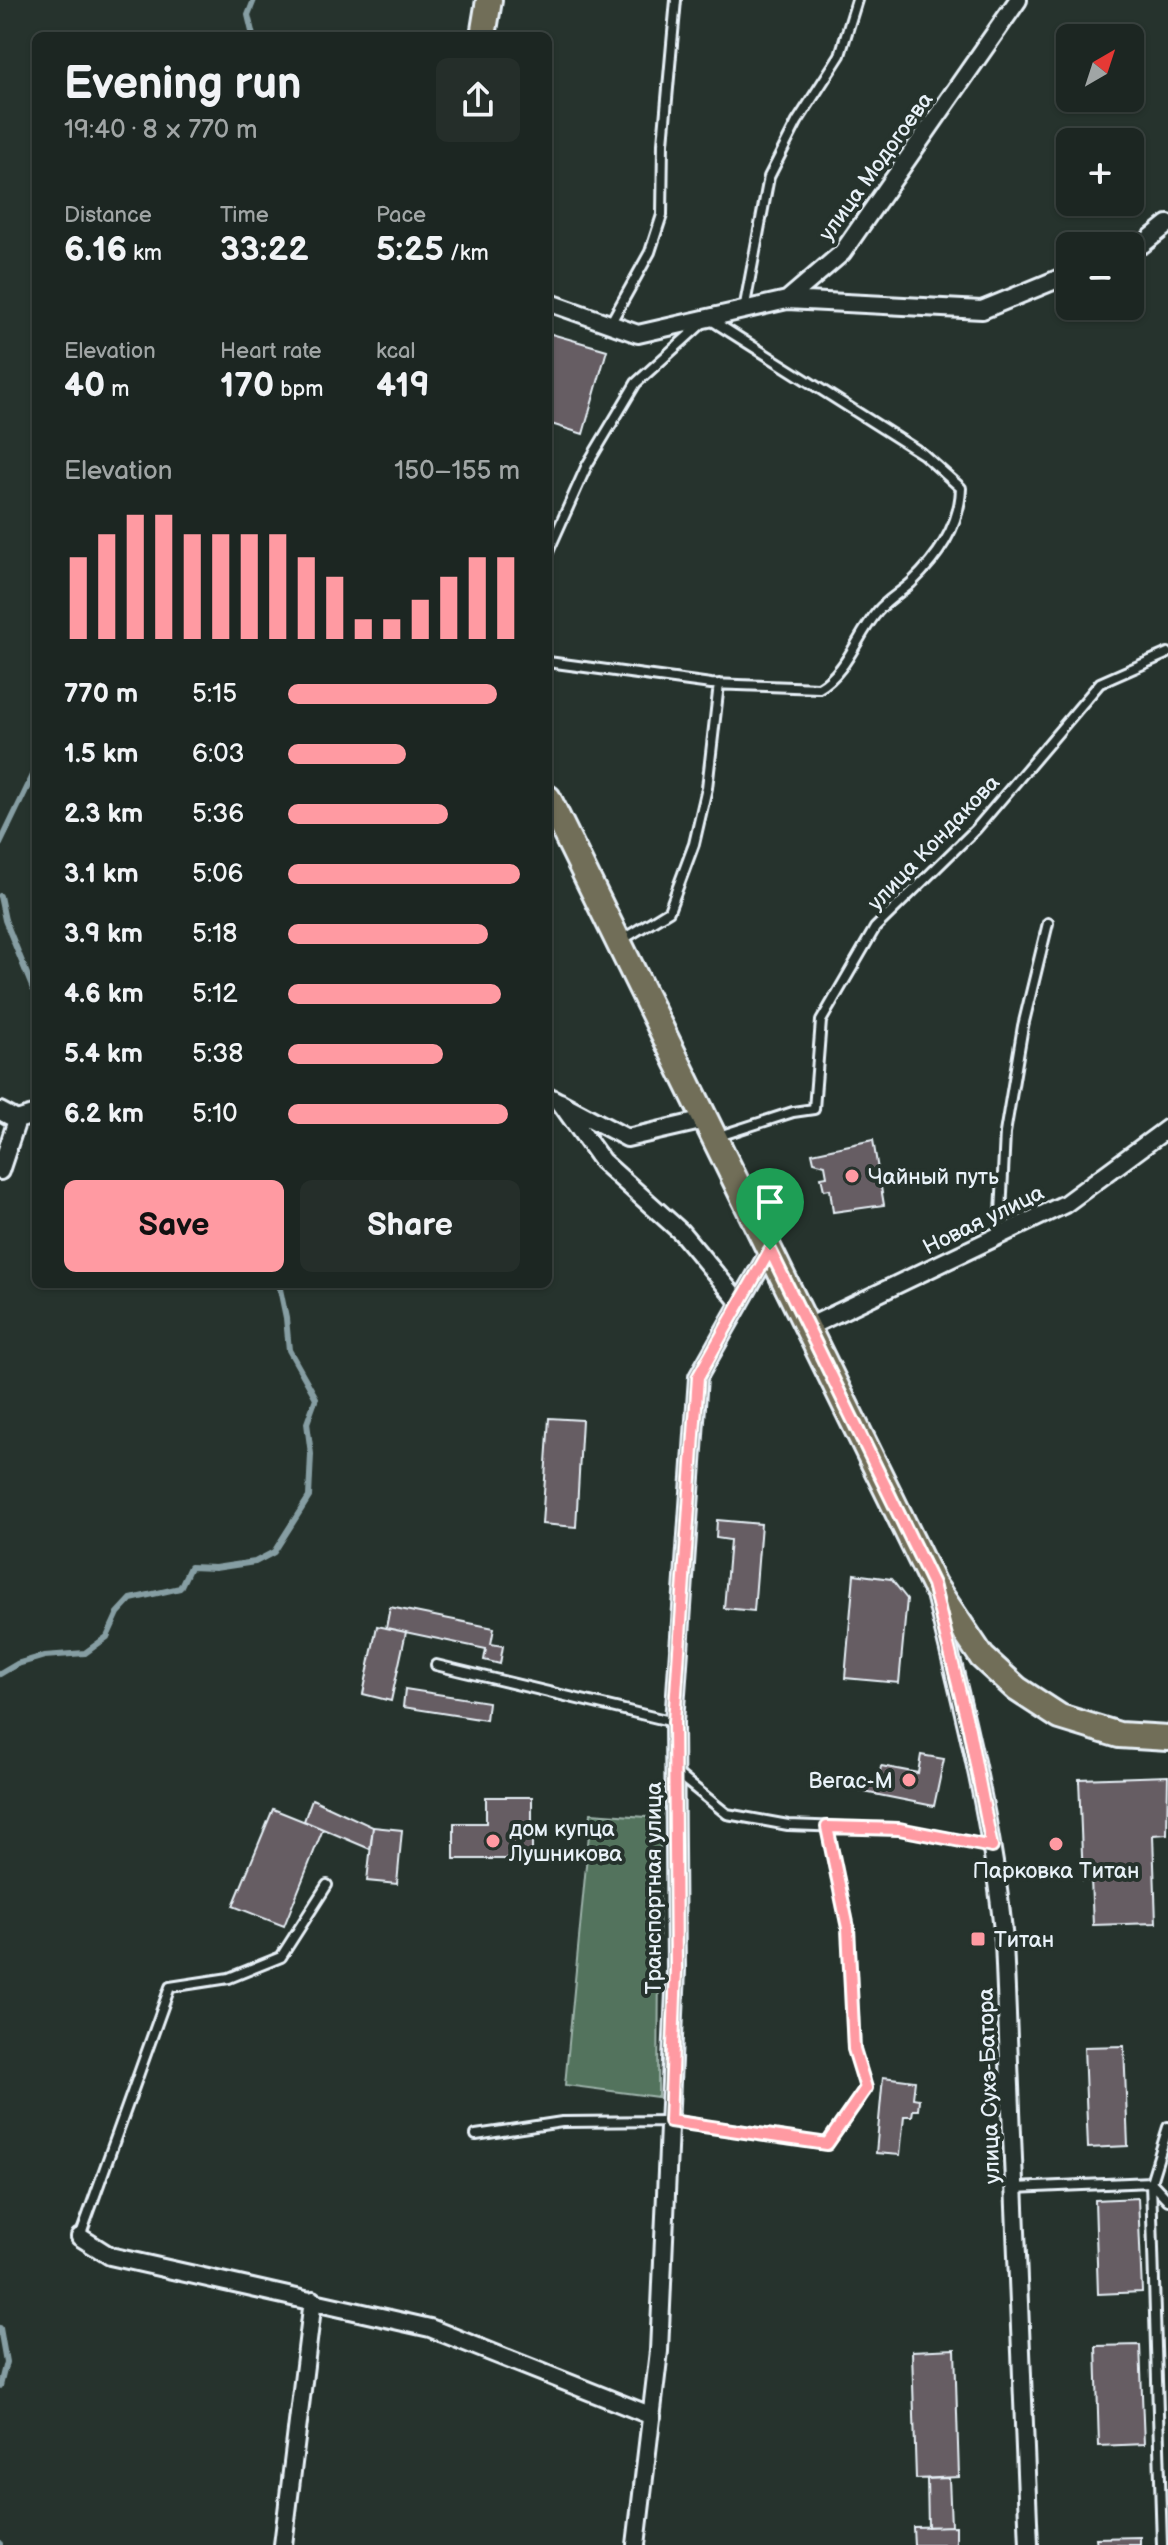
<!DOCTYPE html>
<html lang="en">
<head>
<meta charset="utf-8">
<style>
  body { margin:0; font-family:"Balsamiq Sans",sans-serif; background:#252e2a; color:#f1f3f6; height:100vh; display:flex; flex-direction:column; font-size:30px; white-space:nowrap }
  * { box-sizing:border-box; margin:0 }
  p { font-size:26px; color:#a0a5a5 }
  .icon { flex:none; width:44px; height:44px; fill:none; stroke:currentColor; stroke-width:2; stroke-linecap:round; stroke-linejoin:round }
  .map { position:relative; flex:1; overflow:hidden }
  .sheet { position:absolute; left:32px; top:32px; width:520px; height:1256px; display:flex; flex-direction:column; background:#1c2622; border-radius:12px; box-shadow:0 2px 6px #0004,0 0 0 2px #3a4340 }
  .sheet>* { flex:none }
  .needle { width:52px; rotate:39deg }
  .buttons { position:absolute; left:1056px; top:24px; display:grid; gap:16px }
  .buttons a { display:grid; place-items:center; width:88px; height:88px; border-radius:12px; background:#1c2622; box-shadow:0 2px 6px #0004,0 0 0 2px #3a4340; font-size:40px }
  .pin { position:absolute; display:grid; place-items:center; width:68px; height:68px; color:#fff; margin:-82px -34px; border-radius:50% 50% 50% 0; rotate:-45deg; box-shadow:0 0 8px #0007 }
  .pin .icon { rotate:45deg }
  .round { display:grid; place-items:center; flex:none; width:84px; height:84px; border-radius:12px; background:#252e2a }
  .summary { display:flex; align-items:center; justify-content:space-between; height:136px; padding:0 32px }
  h1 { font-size:44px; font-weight:600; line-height:60px }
  .metrics { display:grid; grid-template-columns:repeat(3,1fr); gap:12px; height:136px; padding:8px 32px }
  .metrics div { display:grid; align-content:center }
  .metrics b { font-size:34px; font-weight:600 }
  .metrics small { font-size:22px; font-weight:400 }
  .metrics p { font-size:22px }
  .chart { height:224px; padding:16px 32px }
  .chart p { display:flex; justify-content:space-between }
  .chart svg { width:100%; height:144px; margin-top:8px; stroke:#ff9aa2; stroke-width:6 }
  .primary-button { display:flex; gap:16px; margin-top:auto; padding:16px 32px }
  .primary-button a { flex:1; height:92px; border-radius:12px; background:#ff9aa2; color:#111; font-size:32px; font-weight:600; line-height:92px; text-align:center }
  .primary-button a+a { background:#252e2a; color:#f1f3f6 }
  ul { padding:0 32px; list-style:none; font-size:26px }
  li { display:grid; grid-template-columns:128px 96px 1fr; align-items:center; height:60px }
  li i { height:20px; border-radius:10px; background:#ff9aa2 }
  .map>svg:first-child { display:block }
  .green { fill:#52735d; stroke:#9db2aa; stroke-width:2 }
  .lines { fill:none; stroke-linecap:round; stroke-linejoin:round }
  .stream { stroke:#869ea3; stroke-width:6 }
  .building { fill:#665d63; stroke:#e8f1f8; stroke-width:2 }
  .service-casing { stroke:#e8f1f8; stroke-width:14 }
  .minor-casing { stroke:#e8f1f8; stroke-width:22 }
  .primary-casing { stroke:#e8f1f8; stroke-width:30 }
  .service { stroke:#26332d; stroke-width:8 }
  .minor { stroke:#26332d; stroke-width:16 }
  .primary { stroke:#716e59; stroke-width:24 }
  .route-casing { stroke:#fff; stroke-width:16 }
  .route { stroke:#ff9aa2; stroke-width:10 }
  .poi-dot { fill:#ff9aa2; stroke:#26332d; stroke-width:3 }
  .labels { text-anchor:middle; stroke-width:8; stroke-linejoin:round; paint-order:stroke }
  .street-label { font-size:22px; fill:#e8f1f8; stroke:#26332d }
  .poi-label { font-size:22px; fill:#e8f1f8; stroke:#26332d; text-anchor:start }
</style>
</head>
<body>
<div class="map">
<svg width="1168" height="2545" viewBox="0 0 1168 2545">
  <rect width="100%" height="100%" fill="#26332d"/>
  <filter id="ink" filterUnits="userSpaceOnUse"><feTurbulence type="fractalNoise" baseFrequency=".0125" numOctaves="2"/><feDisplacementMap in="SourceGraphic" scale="16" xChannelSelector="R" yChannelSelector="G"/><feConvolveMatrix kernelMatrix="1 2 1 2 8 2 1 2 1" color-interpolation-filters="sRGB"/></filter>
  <g filter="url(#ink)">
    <path class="green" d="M591,1813L660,1818L658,2097L565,2085Z"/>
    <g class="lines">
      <path class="stream" d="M253,36L248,15L254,0
        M0,844L36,769
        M0,896L5,920L33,989H36
        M0,1674L17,1664L44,1656L85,1653L107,1637L118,1613L131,1599L180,1588L190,1567L215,1568L255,1562L274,1552L309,1497L311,1454L307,1423L316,1398L289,1350L286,1318L279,1284
        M0,2328L6,2362L0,2386
        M0,2544V2545"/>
    </g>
    <path class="building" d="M548,333L607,350L583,434L548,423Z
      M873,1140L884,1205L833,1212L830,1189L824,1190L821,1177L827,1176L825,1165L814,1162L812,1153Z
      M549,1418L582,1420L576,1527L542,1524Z
      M717,1520L761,1524L754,1611L724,1608L730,1540L716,1538Z
      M854,1574L891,1579L907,1599L899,1683L845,1678Z
      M390,1607L494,1628L491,1644L503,1646L500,1664L484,1660L486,1649L386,1628Z
      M377,1626L406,1632L391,1701L363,1694Z
      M405,1689L488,1702L486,1720L403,1707Z
      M921,1755L944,1759L934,1806L849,1789L852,1777L878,1782L881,1766L918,1773Z
      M1168,1776L1167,1834L1153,1835L1156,1923L1093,1925L1091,1879L1083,1880L1079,1779Z
      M486,1797H532V1859H454V1823H486Z
      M312,1799L373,1827L370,1849L304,1821Z
      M273,1809L323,1829L284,1926L233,1906Z
      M373,1827L402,1830L397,1884L367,1881Z
      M1124,2046L1128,2146L1088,2148L1084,2047Z
      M883,2077L915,2081L913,2098L919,2099L918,2110H913L912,2116H904L900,2155L876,2153Z
      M1138,2198L1142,2292L1098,2294L1095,2200Z
      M1140,2345L1144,2444L1099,2446L1096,2346Z
      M955,2349L959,2477L916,2479L912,2351Z
      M949,2478L951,2526L928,2527L927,2479Z
      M956,2526V2545H914L913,2527Z
      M1140,2537V2545H1097L1096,2538Z"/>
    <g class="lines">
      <defs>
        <path id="service" d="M744,310L769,177L797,122L840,55L857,0
          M610,324L650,252L662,215L663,143L676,0
          M548,552L587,465L636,383L708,318L923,454L961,488C960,526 938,557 911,583C900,593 887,600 878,611C857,635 847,672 819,688L711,684L548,662
          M620,941L669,911L694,844L707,788L719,684
          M719,1136L793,1112L814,1109L821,1021L875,928L976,829L1100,683L1168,653
          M1000,1234L1005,1133L1023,1026L1048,923
          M436,1665L674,1722
          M675,1772L727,1814L788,1825L899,1829L991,1846
          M1168,2127L1151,2182L1168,2200
          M476,2135L562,2122L670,2121L827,2144L866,2088L854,2049L848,1928L827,1827
          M1014,2188L1151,2182L1162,2545
          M80,2237L170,1987L229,1978L281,1957L327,1885"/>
        <path id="minor" d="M1130,249L1143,244L1168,224
          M787,300L982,310L1070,274
          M548,302L638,334L787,300L842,253L1018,0
          M548,1096L627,1138L705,1120
          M560,1102L602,1161L681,1232L740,1303
          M0,1111L17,1120L36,1114
          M0,1171L17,1120
          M806,1328L1065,1204L1168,1128
          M936,1598C964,1711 993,1824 1004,1941L1029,2545
          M80,2237L110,2256L430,2328L652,2416
          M283,2545L313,2300
          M636,2545L659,2351L676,1970L674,1722L698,1377L770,1250"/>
        <path id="primary" d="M483,36L489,0
          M548,798L933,1584L982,1657L1017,1689L1060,1717L1119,1735L1168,1738"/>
      </defs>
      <use href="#service" class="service-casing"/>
      <use href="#minor" class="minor-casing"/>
      <use href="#primary" class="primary-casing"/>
      <use href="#service" class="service"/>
      <use href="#minor" class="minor"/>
      <use href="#primary" class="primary"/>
    </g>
  </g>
  <g class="lines" filter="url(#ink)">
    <defs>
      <path id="route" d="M770,1250L933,1584L969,1729L992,1847L899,1829L827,1827L848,1928L854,2049L866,2088L827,2144L670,2121L676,1970L674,1722L698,1377Z"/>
    </defs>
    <use href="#route" class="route-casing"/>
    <use href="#route" class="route"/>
  </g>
  <g class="poi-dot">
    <circle cx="852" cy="1176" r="8"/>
    <circle cx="909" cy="1780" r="8"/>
    <circle cx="493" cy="1841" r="8"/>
    <circle cx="1056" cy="1844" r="8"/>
    <rect x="970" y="1931" width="16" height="16" rx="4"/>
  </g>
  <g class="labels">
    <g class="street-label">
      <text transform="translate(875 166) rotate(-54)" y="8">улица Модогоева</text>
      <text transform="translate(933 842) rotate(-46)" y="8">улица Кондакова</text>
      <text transform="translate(983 1219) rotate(-26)" y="8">Новая улица</text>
      <text transform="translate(653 1888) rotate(-90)" y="8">Транспортная улица</text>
      <text transform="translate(988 2086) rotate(-92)" y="8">улица Сухэ-Батора</text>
    </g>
    <g class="poi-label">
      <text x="868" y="1184">Чайный путь</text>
      <text x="893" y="1788" text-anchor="end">Вегас-М</text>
      <text x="509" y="1836">дом купца<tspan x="509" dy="25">Лушникова</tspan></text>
      <text x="1056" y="1878" text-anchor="middle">Парковка Титан</text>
      <text x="994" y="1947">Титан</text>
    </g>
  </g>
</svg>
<div class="buttons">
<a><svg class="needle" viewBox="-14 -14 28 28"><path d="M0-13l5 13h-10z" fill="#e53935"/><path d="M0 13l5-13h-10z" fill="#a0a5a5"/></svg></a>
<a>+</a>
<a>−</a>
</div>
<div class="pin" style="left:770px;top:1250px;background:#1e9e55"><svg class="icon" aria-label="arrive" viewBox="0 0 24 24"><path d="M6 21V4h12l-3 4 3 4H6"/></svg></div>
<section class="sheet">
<div class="summary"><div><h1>Evening run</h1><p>19:40 · 8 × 770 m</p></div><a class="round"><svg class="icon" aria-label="share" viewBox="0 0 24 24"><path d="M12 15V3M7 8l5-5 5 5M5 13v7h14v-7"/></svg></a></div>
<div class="metrics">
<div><p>Distance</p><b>6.16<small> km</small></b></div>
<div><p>Time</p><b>33:22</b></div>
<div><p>Pace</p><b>5:25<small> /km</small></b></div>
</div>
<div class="metrics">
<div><p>Elevation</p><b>40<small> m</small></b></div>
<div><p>Heart rate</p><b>170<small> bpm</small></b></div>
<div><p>kcal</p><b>419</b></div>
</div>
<div class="chart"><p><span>Elevation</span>150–155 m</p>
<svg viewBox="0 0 160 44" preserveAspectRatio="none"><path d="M5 44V19M15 44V12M25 44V6M35 44V6M45 44V12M55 44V12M65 44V12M75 44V12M85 44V19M95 44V25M105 44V38M115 44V38M125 44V32M135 44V25M145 44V19M155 44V19"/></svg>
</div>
<ul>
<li><b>770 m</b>5:15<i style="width:90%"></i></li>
<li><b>1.5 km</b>6:03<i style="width:51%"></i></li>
<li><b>2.3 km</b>5:36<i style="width:69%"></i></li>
<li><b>3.1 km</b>5:06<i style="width:100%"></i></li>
<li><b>3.9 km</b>5:18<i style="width:86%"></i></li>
<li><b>4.6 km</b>5:12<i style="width:92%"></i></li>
<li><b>5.4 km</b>5:38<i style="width:67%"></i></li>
<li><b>6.2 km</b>5:10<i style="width:95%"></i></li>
</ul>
<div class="primary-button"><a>Save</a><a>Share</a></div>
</section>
</div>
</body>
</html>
